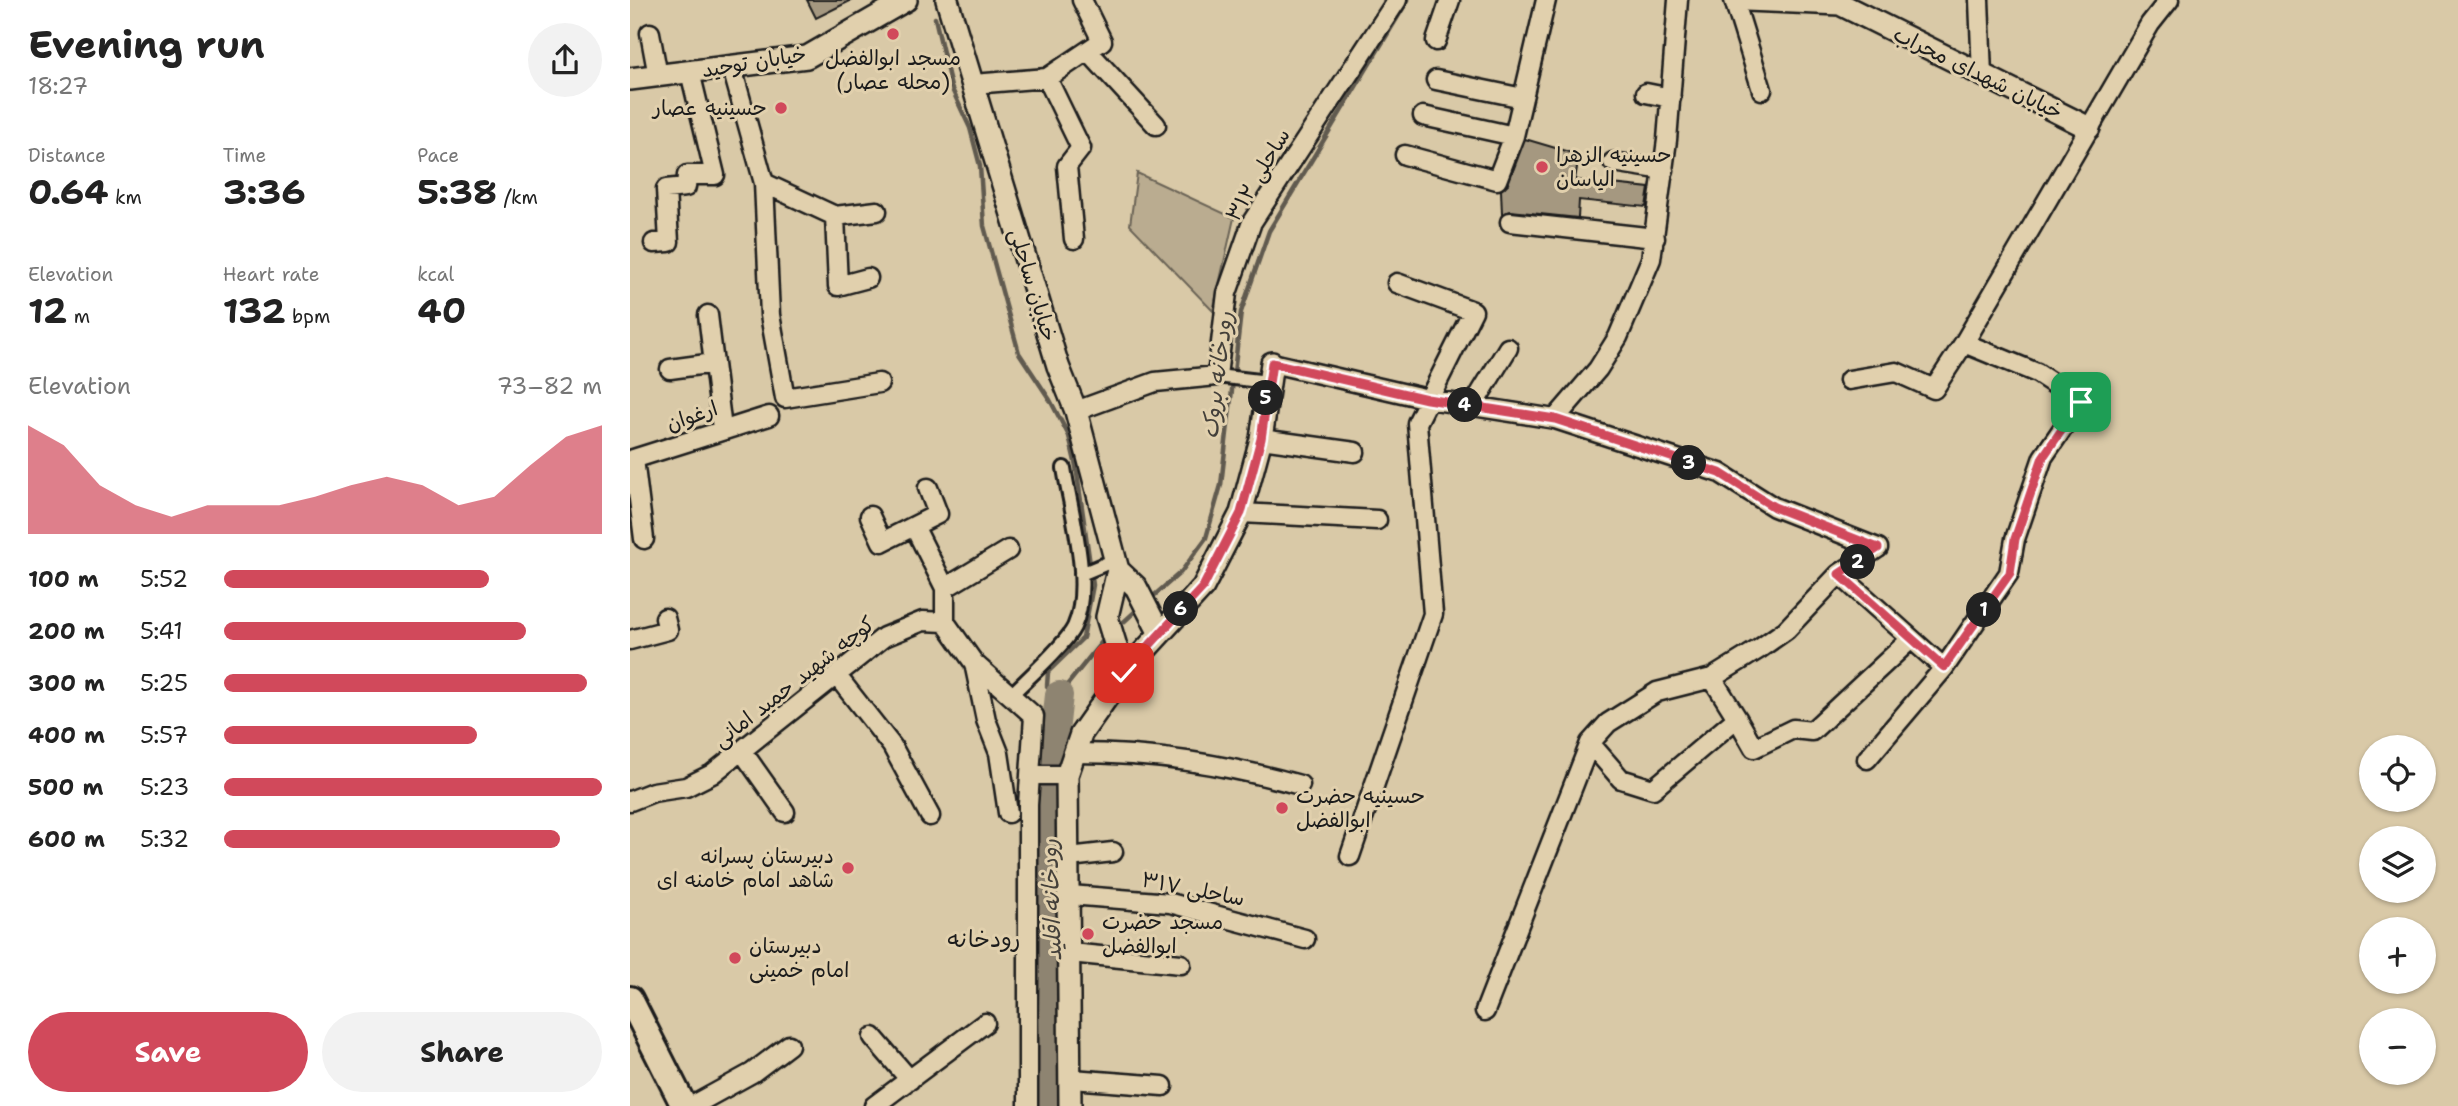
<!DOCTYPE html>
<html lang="en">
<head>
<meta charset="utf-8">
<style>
  body { margin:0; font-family:"Shantell Sans","Playpen Sans Arabic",sans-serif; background:#f2f2f2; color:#222; height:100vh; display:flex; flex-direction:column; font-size:26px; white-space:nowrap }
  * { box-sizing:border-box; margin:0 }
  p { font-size:23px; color:#767676 }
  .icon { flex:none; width:38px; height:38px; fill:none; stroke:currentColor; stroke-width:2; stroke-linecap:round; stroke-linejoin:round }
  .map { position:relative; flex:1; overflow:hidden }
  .sheet { display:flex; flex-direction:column; background:#fff; width:630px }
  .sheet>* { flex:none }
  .tools { position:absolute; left:1729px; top:735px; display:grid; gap:14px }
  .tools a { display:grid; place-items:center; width:77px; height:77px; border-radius:50%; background:#fff; box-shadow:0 2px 5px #0004; font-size:35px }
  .pin { position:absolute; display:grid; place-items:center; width:60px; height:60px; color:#fff; margin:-30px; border-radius:14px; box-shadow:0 4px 10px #0006 }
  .km { position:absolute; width:35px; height:35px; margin:-18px; border-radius:50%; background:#222; color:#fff; font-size:19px; line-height:35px; text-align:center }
  .round { display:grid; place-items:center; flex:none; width:74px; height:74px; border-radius:37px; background:#f2f2f2 }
  .head { display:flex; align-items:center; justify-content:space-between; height:119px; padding:0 28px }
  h1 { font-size:38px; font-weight:700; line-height:52px }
  .figures { display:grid; grid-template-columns:repeat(3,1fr); gap:10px; height:119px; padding:7px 28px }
  .figures div { display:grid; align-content:center }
  .figures b { font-size:35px; font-weight:700 }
  .figures small { font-size:19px; font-weight:400 }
  .figures p { font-size:19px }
  .chart { height:196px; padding:14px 28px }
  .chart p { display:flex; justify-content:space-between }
  .chart svg { width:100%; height:126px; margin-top:7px; fill:#d1495b; opacity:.7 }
  .action { display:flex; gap:14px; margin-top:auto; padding:14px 28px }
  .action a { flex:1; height:80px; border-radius:42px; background:#d1495b; color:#fff; font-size:28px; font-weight:700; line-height:80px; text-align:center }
  .action a+a { background:#f2f2f2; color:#222 }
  ul { padding:0 28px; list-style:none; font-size:23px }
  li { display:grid; grid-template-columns:112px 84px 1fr; align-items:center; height:52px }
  li i { height:18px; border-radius:9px; background:#d1495b }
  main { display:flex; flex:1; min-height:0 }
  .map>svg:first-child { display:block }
  .green { fill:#baac90; stroke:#6b6456; stroke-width:2 }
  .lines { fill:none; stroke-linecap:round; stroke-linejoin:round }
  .stream { stroke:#605a4f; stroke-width:4.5 }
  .river { stroke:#8e8471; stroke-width:28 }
  .building { fill:#a59880; stroke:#1c1c1c; stroke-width:2 }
  .pedestrian-casing { stroke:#1c1c1c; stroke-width:18 }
  .minor-casing { stroke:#1c1c1c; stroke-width:23 }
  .tertiary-casing { stroke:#1c1c1c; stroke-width:26 }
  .secondary-casing { stroke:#1c1c1c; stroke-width:30 }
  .pedestrian { stroke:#e1d0ad; stroke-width:12 }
  .minor { stroke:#e1d0ad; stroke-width:18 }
  .tertiary { stroke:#e1d0ad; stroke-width:21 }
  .secondary { stroke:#e1d0ad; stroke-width:24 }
  .route-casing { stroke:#fff; stroke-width:14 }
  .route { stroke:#d1495b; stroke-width:9 }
  .poi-dot { fill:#d1495b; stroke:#e1d0ad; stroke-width:2.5 }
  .labels { text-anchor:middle; stroke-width:6; stroke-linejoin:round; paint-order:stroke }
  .poi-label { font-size:21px; fill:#1c1c1c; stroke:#e1d0ad; text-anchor:start }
  .street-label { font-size:21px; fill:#1c1c1c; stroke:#e1d0ad }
  .water-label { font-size:23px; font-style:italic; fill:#44403a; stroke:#e1d0ad }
  .neighbourhood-label { font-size:23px; fill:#1c1c1c; stroke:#e1d0ad }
</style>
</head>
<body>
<main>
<section class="sheet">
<div class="head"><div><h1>Evening run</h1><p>18:27</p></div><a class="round"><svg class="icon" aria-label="share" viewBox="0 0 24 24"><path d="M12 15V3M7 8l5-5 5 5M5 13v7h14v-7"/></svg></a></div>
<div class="figures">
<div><p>Distance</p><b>0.64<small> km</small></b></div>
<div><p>Time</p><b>3:36</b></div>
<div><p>Pace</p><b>5:38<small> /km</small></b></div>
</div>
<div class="figures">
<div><p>Elevation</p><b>12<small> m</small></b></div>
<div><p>Heart rate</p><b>132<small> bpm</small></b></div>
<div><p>kcal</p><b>40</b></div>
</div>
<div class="chart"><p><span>Elevation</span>73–82 m</p>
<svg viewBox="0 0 160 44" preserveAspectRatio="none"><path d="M0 44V6L10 13L20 27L30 34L40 38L50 34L60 34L70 34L80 31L90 27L100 24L110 27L120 34L130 31L140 20L150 10L160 6V44z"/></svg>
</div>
<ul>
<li><b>100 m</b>5:52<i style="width:70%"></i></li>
<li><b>200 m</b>5:41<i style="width:80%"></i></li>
<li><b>300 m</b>5:25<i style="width:96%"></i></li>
<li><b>400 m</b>5:57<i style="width:67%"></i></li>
<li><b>500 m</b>5:23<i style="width:100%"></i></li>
<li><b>600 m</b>5:32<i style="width:89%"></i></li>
</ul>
<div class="action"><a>Save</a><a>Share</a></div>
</section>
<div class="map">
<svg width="1828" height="1106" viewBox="0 0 1828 1106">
  <rect width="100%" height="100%" fill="#d9c9a7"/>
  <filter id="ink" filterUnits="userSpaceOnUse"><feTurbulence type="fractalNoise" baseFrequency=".0143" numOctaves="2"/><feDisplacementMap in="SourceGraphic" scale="14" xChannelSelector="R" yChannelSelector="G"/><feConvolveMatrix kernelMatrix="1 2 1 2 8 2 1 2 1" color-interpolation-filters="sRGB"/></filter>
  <g filter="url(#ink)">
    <path class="green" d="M507,173L604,218L583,311L500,225Z"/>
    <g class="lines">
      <path class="stream" d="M305,18L321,87L340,128L350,166L354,226L389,353L420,400L439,436L446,466L463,585L453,638L418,672L417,686L429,695L475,638
        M519,600L551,572L576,538L591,485L611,312L639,231L778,0
        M487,628L509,608"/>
      <path class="river" d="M421,1106L424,1011L418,798L429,695"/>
    </g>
    <path class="building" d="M177,0H222L186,18Z
      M895,139L949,155L945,180L1019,188L1016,207L949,200L948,218L881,211L872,214L871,190L878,184Z"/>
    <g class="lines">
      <defs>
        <path id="pedestrian" d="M587,376L638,382
          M451,574L485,560
          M382,694C398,678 435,645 444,627C463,586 441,512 434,468"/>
        <path id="minor" d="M1104,0L1132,90
          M1349,0L1352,75
          M20,33L28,76
          M806,41L820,0
          M458,51L526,125
          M102,68L134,183L140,315L155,398L249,383
          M417,78L472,41L452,0
          M806,80L893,98
          M343,84L417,78L451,148L437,166L444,239
          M1016,93L1041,98
          M793,116L884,136
          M775,155L867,180L884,136L916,0
          M983,162L1034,170
          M134,183L205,216L247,211
          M205,216L208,286L238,278
          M880,222L1025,238
          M24,243L39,242L36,189L56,187L57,175H85L60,72
          M78,315L92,429
          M642,363L798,399L925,419L1090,473L1144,507L1248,548
          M40,369L84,363
          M1219,380L1266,372L1304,389L1334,343
          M842,407L878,348
          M446,411L525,382L587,376L597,293L622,222L767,0
          M925,419L968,369L988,337L1021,259L1037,140L1048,0
          M631,439L725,452
          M4,459L14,539
          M0,460L139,416
          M611,513L747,520
          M240,516L252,542L308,514L298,488
          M285,528L315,588
          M1209,574L1314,668
          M315,622V588L378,550
          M0,640L38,630L35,618
          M344,663L356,720L369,753L378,813
          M207,676L262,746L300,816
          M1107,718L1124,748L1163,729L1182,731L1281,639
          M960,743L991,779L1023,789L1107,718L1082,678
          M112,751L155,812
          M444,753C524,753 593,764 670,785
          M1237,759L1314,668L1379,573L1385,539L1413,457L1451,402L1407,373L1334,343L1520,24L1539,0
          M400,775H437
          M0,801L23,792L56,787L82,774L254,637L293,621L315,622L344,663L404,716L398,805V1106
          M720,856L803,614L787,423L843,311L767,283
          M439,857L483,852
          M440,895L540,903L675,939
          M440,953L551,964
          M855,1011L960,743L978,723L1027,692L1082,678L1129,649L1156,630L1209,574L1248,548
          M243,1037L280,1080
          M442,1079L533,1086
          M62,1106L122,1073L159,1045
          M244,1106L355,1023"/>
        <path id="tertiary" d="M317,0L428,366L446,411L488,570L506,587L529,632
          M1116,0L1210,4L1459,128
          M0,79L177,57L276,0
          M488,570L477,617L494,673
          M440,1106L437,775L451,734L494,673L573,587L611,513L631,439L642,363"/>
        <path id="secondary" d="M0,999L54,1106"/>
      </defs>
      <use href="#pedestrian" class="pedestrian-casing"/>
      <use href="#minor" class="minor-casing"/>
      <use href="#tertiary" class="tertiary-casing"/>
      <use href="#secondary" class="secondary-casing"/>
      <use href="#pedestrian" class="pedestrian"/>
      <use href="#minor" class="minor"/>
      <use href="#tertiary" class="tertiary"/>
      <use href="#secondary" class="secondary"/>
    </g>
  </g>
  <g class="lines" filter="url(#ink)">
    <defs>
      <path id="route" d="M494,673L573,587L611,513L631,439L642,363L797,399L925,419L1090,473L1144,507L1248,548L1209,574L1314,667L1380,573L1385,539L1413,457L1451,402"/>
    </defs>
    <use href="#route" class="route-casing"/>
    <use href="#route" class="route"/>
  </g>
  <g class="poi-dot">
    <circle cx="263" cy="34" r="7"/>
    <circle cx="151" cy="108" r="7"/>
    <circle cx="912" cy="167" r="7"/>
    <circle cx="652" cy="808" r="7"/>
    <circle cx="218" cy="868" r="7"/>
    <circle cx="458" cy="934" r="7"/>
    <circle cx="105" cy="958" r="7"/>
  </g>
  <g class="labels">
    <g class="poi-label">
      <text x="263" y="65" text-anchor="middle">مسجد ابوالفضل<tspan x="263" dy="24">(محله عصار)</tspan></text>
      <text x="137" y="115" text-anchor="end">حسینیه عصار</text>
      <text x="926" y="162">حسینیه الزهرا<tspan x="926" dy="24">الیاسان</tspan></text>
      <text x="666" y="803">حسینیه حضرت<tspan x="666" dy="24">ابوالفضل</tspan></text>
      <text x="204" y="863" text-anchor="end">دبیرستان پسرانه<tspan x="204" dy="24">شاهد امام خامنه ای</tspan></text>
      <text x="472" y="929">مسجد حضرت<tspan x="472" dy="24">ابوالفضل</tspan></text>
      <text x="119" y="953">دبیرستان<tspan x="119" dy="24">امام خمینی</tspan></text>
    </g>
    <g class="street-label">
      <text transform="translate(124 62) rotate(-9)" y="7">خیابان توحید</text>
      <text transform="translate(1348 73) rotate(26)" y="7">خیابان شهدای محراب</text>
      <text transform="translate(628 175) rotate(-59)" y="7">ساحلی ۳۱۲</text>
      <text transform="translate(403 285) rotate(73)" y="7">خیابان ساحلی</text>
      <text transform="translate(62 416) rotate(-19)" y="7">ارغوان</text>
      <text transform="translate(164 682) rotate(-38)" y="7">کوچه شهید حمید امانی</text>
      <text transform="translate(563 889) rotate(11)" y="7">ساحلی ۳۱۷</text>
    </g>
    <g class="water-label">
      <text transform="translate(587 375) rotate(-83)" y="8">رودخانه بروک</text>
      <text transform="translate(421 900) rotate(-92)" y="8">رودخانه اقلید</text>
    </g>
    <g class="neighbourhood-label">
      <text x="354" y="947">رودخانه</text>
    </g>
  </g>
</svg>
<div class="tools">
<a><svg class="icon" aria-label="locate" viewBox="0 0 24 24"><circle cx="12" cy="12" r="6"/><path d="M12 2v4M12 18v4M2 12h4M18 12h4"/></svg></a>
<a><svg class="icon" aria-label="layers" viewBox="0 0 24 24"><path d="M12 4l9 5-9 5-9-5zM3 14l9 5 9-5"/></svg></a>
<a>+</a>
<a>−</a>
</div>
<div class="pin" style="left:1451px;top:402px;background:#1e9e55"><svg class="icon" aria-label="arrive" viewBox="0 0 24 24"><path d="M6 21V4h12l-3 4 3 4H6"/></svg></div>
<div class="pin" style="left:494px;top:673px;background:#d93025"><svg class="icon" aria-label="check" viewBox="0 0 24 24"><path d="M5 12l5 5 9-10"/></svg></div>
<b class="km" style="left:1354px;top:610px">1</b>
<b class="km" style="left:1228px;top:562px">2</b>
<b class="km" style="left:1059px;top:463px">3</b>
<b class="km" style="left:835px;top:405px">4</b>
<b class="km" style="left:636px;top:398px">5</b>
<b class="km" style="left:551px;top:609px">6</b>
</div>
</main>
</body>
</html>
